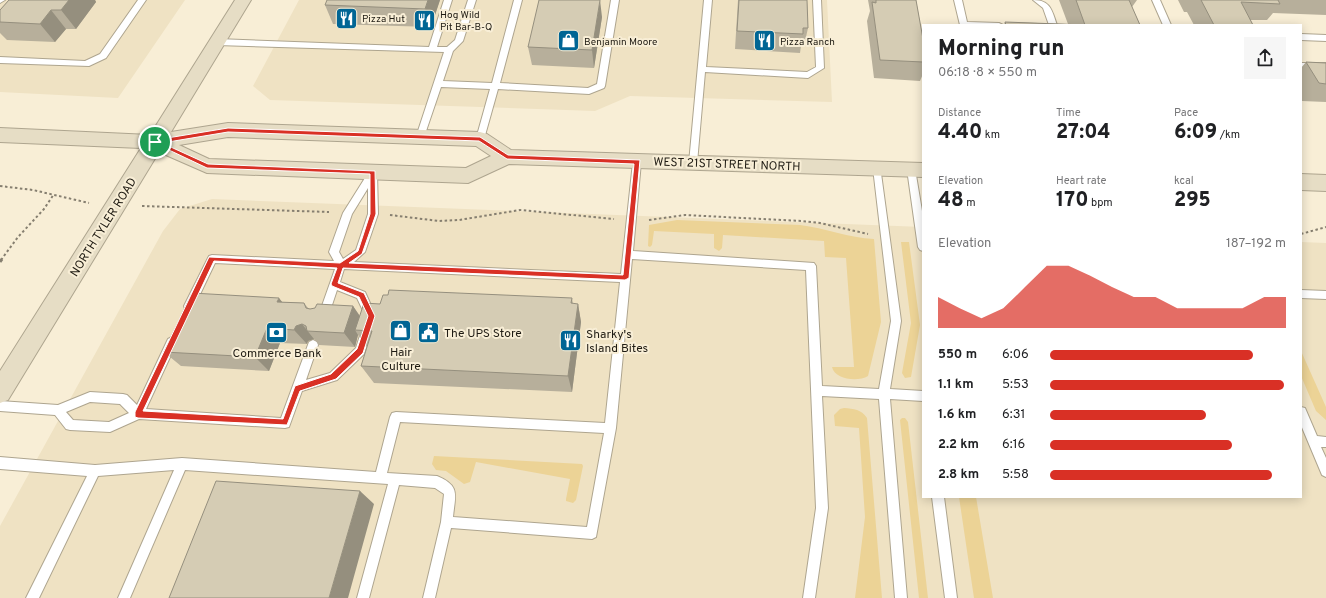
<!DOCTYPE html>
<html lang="en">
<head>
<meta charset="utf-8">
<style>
  body { margin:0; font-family:Overpass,sans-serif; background:#f6f6f6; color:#202124; height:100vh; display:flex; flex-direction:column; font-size:15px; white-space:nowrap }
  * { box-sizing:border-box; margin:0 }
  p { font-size:13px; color:#757577 }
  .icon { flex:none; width:22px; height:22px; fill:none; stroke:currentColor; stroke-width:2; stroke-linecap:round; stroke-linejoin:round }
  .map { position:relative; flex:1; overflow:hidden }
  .panel { position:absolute; left:922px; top:24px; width:380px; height:474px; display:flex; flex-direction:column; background:#fff; border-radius:0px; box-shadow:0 2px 10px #0003 }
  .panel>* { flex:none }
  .pin { position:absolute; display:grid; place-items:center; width:34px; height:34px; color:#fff; margin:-17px; border:2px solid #fff; border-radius:50%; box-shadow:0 1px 4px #0007 }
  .round { display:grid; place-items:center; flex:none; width:42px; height:42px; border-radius:0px; background:#f6f6f6 }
  .overview { display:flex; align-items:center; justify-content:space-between; height:68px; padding:0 16px }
  h1 { font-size:22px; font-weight:800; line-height:30px }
  .figures { display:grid; grid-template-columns:repeat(3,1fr); gap:6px; height:68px; padding:4px 16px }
  .figures div { display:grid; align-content:center }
  .figures b { font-size:20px; font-weight:800 }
  .figures small { font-size:11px; font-weight:400 }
  .figures p { font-size:11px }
  .chart { height:112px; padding:8px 16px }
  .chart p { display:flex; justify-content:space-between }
  .chart svg { width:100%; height:72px; margin-top:4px; fill:#d93025; opacity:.7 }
  ul { padding:0 16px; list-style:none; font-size:13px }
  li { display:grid; grid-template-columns:64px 48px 1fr; align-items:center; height:30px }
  li i { height:10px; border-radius:5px; background:#d93025 }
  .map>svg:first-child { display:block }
  .built { fill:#efe2c3 }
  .green { fill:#ecd396 }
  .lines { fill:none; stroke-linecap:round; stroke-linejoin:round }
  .lane-casing { stroke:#aea58f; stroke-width:2 }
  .secondary-casing { stroke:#aea58f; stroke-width:2 }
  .path-far1 { stroke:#867f70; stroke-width:2; stroke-dasharray:2.5 2.5; stroke-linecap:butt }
  .path { stroke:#867f70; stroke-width:3; stroke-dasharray:3.5 3.5; stroke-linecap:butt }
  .lane { fill:#fff; fill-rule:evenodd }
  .secondary { fill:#e6ddc5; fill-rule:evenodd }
  .wall { fill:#b7af9b }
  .shaded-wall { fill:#958f7e }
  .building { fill:#d5ccb4; stroke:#958f7e }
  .route { fill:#d93025; stroke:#fff; fill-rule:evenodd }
  .labels { text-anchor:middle; stroke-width:4; stroke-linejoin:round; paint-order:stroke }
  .far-poi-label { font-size:10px; fill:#1f1b13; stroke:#f8eed6; text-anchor:start }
  .street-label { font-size:12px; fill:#1f1b13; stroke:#f8eed6 }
  .poi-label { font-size:12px; fill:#1f1b13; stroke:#f8eed6; text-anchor:start }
</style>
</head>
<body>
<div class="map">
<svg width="1326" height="598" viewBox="0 0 1326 598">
  <rect width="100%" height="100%" fill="#f8eed6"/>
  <path class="built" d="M0,0H185L118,98L0,92Z
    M299,0H827L832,102L630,96L595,111L270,100L253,86Z
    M212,199L923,227V497H1301V242L1326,243V598H0V526L163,231L180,209Z"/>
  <path class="green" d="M677,220L800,225C825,228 849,238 874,239L881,322L868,376C858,382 835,380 832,367H854L846,258L825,257L824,241L723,235L722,248L719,251L714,248V234L654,231L652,245L650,247L648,246L649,225Z
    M901,242H909L920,325L911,377L905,378L902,373L911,323Z
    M1301,351L1326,407V420L1316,411L1301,376Z
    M844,408C854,409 861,409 867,418L882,598H855L865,517L859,428L835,426L834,415L840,409Z
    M902,418H905L908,422L928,598H919L900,420Z
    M434,456L582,464L583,466L576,500L573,503L566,501V499L570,479L476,462L470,482L464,484L446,471L436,470L432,464Z
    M959,497H976L993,598H974Z"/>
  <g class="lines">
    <defs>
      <path id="lane" d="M0,0H5L0,3Z
        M138,0H146L106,58L89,66L0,63V57L85,61L100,54Z
        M444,0H452L437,47H447L455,40L468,0H476L463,41L453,51L443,81L492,83L514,0H522L500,83L588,88L597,84L611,0H619L605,86L604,88L589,94L498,89L484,139L480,142L476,139L490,89L441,87L424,137L420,140L416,137L444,52L217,45L213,42L217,39L429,47Z
        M704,0H712L706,67L807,72L816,67L813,0H821L824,68L808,78L705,72L697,163L693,166L689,163Z
        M954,0H962L967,22L999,23L1003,25H960Z
        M1033,0C1051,0 1052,11 1057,25H1049L1043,8Z
        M1152,0H1160L1171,25H1163Z
        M1301,34L1326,35V41L1301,40Z
        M1301,63H1326V69H1301Z
        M637,159L641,162L633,251L814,263L816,266L822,386L879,389L891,321L873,168L877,165L880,166L901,321L890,389L923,391V401L890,399L907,598H895L879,399L822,396L828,508L815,598H803L816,508L806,270L632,259L616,428L596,537L592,539L451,528L435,598H423L441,522L444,494L435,488L399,485L369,598H357L388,484L185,470L130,598H118L174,470L98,476L39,598H26L87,476L0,469V457L95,465L182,458L376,472L390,417L392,413L396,412L605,423L620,282L344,269L340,282L365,292L375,314L374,317L370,318L366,317L357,298L337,290L327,320L323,321L319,320L318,317L335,269L215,263L193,309L189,310L185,309L184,306L209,256L212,255L334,261L329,252L343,213L370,170L373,169L377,172L378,214L365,252L354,262L621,274L633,162ZM368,188V214L356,250L343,259L339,252L352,214ZM400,422L604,433L587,527L453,517C455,495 461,486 437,476L387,473Z
        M911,166L915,169L923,217V251L920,250L918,247L907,169Z
        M1301,290L1326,291V299L1301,298Z
        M367,325L371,326L372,329L364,354L337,380L302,391L289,427L285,428L139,419L110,432L70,430L66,429L55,415L0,411V401L58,405L90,392L123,394L127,395L137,405L168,339L172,337L176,339L177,342L146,409L281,418L309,342L313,340L317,342L318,345L306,380L330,373L356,348L363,326ZM90,402L120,404L129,413L109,422L73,420L66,412Z
        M1301,407L1305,408L1317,436L1326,437V447H1321L1326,458V477L1322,475L1301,425Z
        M932,497H944L957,598H945Z"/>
      <path id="secondary" d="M235,0H251L171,132L228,123L480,132L487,134L511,150L923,163V177L509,164L468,183L207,173L159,152L8,400L0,403V371L141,148L0,142V128L150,135ZM228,137L476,146L491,156L466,168L209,159L179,145Z
        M1301,174L1326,175V191L1301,190Z"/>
    </defs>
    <use href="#lane" class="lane-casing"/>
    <use href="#secondary" class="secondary-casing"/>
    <path class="path-far1" d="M0,186L33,190L89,203
      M142,206L329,212
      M390,215L439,221L459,220L520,210L614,219
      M649,220L685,215L801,221L820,223L868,234
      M1301,234L1326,227
      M1,260L18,237L44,209L54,194"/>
    <path class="path" d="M0,262L2,259"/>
    <use href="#lane" class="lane"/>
    <use href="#secondary" class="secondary"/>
  </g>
  <path class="wall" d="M9,0H95L96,2L76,29H66L55,42L7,40L0,33V10Z
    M440,0L431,27L333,24L325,5Z
    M738,0H807L808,28L804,46H801L800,53L735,49Z
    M868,0H916L923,39V74L920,81L874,78L867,21L870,11Z
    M1059,0H1137L1132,7L1140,25H1004L1005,22L1068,24Z
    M1178,0H1326V15L1273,13L1267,20H1250L1253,25H1194L1187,12H1184Z
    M602,17L594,68L532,65L528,47Z
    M1306,62L1326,63V102L1302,101L1301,100V68Z
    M572,298L573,304H578L581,322L572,392L374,383L361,366L367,347L358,335L355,347L319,345L314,339L308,341L307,344L280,343L269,371L181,366L164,352L283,302L304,303L308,308L310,309L353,306L360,316L380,304Z"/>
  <path class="shaded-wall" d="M69,0H95L96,2L76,29L61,10Z
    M428,0H440L431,27L425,9Z
    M600,0L602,17L594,68L592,50Z
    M51,10L66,29L55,42L40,24Z
    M279,298L291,313L277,302Z
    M578,304L581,322L572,392L568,376Z
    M353,306L363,321L355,330L358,335L355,347L344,333Z
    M302,324L314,339L308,341L307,344L294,330L296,326Z
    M267,328L280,343L269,371L255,357Z
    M360,491L374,504L348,598H329Z"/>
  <path class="building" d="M9,0H69L61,10H51L40,24L0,22V10Z
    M327,0H428L425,9L325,5Z
    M539,0H600L592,50L528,47Z
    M739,0H807L808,28H803V34L737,31Z
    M876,0H916L923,39V62L880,60L872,2L876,3Z
    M1076,0H1129L1140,25H1006L1005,22L1085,25Z
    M1201,0H1278L1280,4L1241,2L1253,25H1214Z
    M1306,62L1326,63V84L1319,83Z
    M389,290L572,298L571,303L578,304L568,376L361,366L372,331L355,330L364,303L380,304L383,295H388Z
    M192,293L279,298L277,302L304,303L306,308L310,309L315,308L317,304L353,306L344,333L307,331L306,326L302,324L296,326L294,330L267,328L255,357L164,352Z
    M216,481L360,491L329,598H169Z"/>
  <path class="route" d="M228,128L480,137L508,155L640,160L629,278L625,280L343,268L338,283L364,293L375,316L363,353L336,379L300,391L287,425L138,418L135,417V412L209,257L340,263L358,251L370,214V174L207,168L152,142L155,140ZM228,132L479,141L507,159L634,164L623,275L349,263L362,254L376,214L375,171L208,164L162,143ZM214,261L337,268L331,284L332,286L359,297L368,316L357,349L331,374L295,386L283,419L143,411Z"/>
  <defs>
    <symbol id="restaurant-square" viewBox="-11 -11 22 22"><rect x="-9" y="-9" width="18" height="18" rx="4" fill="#006594" stroke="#f8eed6"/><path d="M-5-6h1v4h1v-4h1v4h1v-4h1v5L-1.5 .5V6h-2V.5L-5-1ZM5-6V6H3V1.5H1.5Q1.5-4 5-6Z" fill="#fff"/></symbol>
    <symbol id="shop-square" viewBox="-11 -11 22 22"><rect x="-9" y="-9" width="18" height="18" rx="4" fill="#006594" stroke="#f8eed6"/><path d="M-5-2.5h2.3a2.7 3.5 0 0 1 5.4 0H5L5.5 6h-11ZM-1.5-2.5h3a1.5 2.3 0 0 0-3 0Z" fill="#fff"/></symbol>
    <symbol id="bank-square" viewBox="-11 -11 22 22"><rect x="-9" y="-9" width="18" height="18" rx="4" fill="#006594" stroke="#f8eed6"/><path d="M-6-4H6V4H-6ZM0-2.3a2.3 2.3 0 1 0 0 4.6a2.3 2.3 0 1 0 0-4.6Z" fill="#fff"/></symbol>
    <symbol id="civic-square" viewBox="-11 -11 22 22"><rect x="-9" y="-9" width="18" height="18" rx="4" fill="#006594" stroke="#f8eed6"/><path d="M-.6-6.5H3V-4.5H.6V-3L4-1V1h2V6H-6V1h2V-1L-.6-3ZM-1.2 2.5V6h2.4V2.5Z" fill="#fff"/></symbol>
  </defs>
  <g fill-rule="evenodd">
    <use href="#restaurant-square" x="334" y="6" width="25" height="25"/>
    <use href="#restaurant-square" x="412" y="8" width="25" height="25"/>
    <use href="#shop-square" x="556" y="28" width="25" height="25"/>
    <use href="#restaurant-square" x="752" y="28" width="25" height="25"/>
    <use href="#shop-square" x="388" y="318" width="25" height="25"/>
    <use href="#bank-square" x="264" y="320" width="25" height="25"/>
    <use href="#civic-square" x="416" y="320" width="25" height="25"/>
    <use href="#restaurant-square" x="558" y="328" width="25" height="25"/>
  </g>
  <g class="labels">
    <g class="far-poi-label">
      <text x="440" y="18">Hog Wild<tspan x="440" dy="12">Pit Bar-B-Q</tspan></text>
      <text x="362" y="22">Pizza Hut</text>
      <text x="584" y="45">Benjamin Moore</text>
      <text x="780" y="45">Pizza Ranch</text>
    </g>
    <g class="street-label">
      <text transform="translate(727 164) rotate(2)" y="4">WEST 21ST STREET NORTH</text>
      <text transform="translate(103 227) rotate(-58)" y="4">NORTH TYLER ROAD</text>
    </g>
    <g class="poi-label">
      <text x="444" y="337">The UPS Store</text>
      <text x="586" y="338">Sharky's<tspan x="586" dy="14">Island Bites</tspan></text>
      <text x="401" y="356" text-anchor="middle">Hair<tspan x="401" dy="14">Culture</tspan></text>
      <text x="277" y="357" text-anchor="middle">Commerce Bank</text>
    </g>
  </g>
</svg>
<div class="pin" style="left:155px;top:142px;background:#1e9e55"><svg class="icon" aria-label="arrive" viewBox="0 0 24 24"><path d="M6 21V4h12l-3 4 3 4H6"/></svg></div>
<section class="panel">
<div class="overview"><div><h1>Morning run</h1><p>06:18 · 8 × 550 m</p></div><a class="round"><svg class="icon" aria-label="share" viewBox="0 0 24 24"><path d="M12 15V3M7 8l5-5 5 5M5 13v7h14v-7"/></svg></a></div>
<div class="figures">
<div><p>Distance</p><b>4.40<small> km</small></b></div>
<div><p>Time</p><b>27:04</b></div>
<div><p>Pace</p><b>6:09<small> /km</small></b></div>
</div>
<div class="figures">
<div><p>Elevation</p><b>48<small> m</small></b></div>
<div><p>Heart rate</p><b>170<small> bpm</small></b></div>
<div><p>kcal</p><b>295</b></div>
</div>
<div class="chart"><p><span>Elevation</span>187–192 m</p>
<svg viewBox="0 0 160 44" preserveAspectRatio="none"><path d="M0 44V25L10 32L20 38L30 32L40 19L50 6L60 6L70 12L80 19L90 25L100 25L110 32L120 32L130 32L140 32L150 25L160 25V44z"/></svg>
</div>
<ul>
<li><b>550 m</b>6:06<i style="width:86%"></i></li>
<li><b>1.1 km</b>5:53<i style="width:99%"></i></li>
<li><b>1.6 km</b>6:31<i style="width:66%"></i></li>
<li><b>2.2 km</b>6:16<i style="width:77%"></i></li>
<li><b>2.8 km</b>5:58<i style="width:94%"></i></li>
</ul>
</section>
</div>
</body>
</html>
